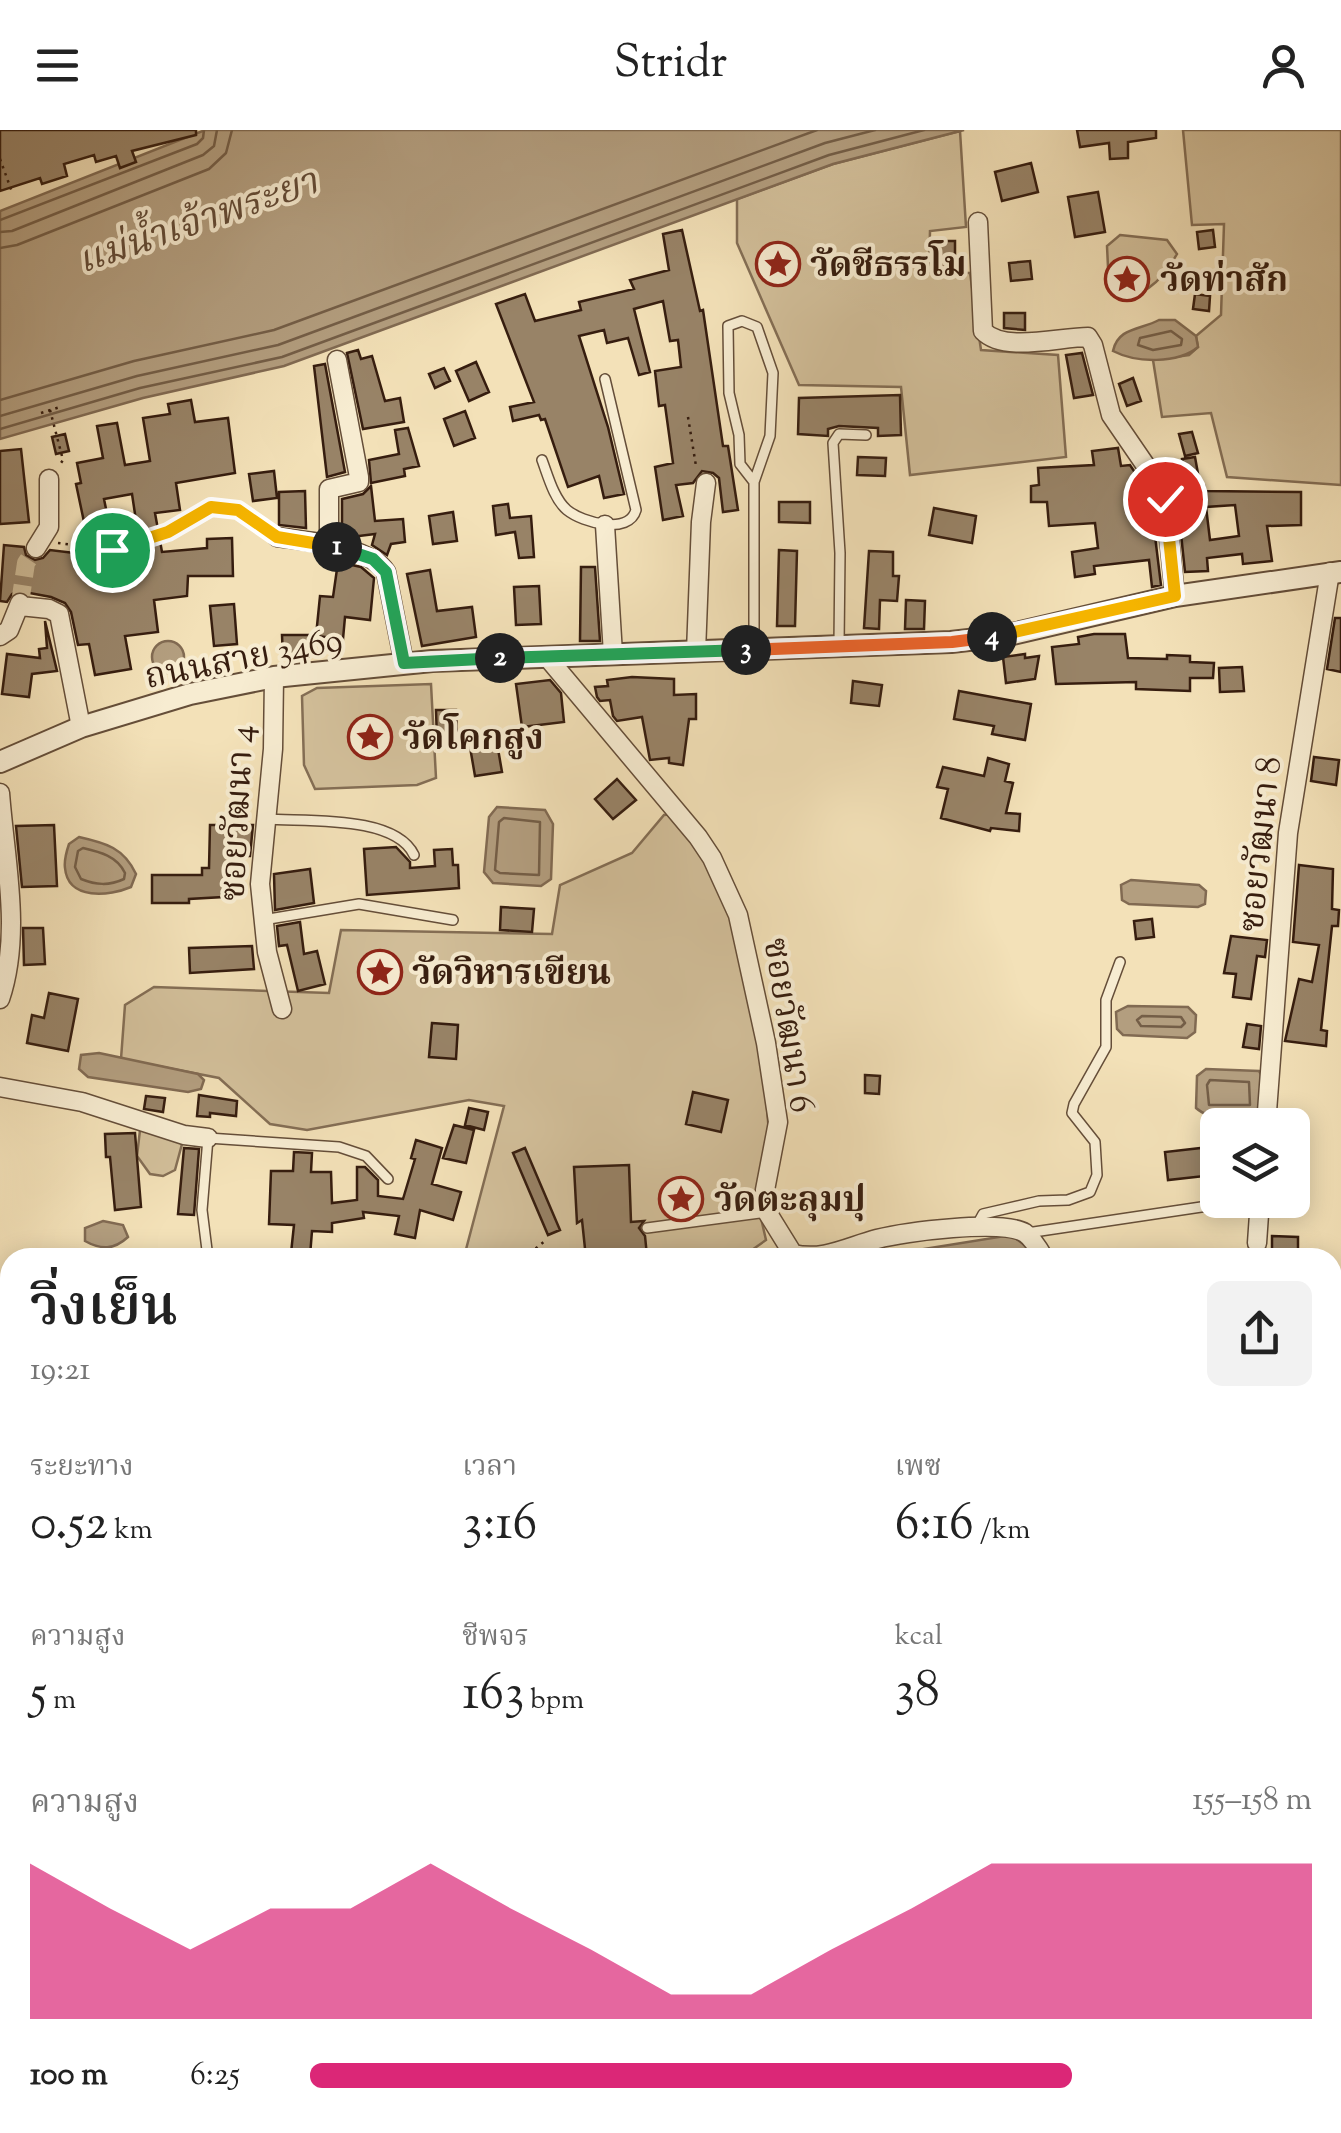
<!DOCTYPE html>
<html lang="th">
<head>
<meta charset="utf-8">
<style>
  body { margin:0; font-family:"Sorts Mill Goudy","Noto Serif Thai",serif; background:#f2f2f2; color:#222; height:100vh; display:flex; flex-direction:column; font-size:38px; white-space:nowrap }
  * { box-sizing:border-box; margin:0 }
  p { font-size:32px; color:#767676 }
  .icon { flex:none; width:55px; height:55px; fill:none; stroke:currentColor; stroke-width:2; stroke-linecap:round; stroke-linejoin:round }
  .map { position:relative; flex:1; overflow:hidden }
  .side { position:absolute; left:0px; top:1118px; width:1342px; height:888px; display:flex; flex-direction:column; background:#fff; border-radius:30px 30px 0 0; box-shadow:0 5px 25px #0003 }
  .side>* { flex:none }
  .fabs { position:absolute; left:1200px; top:978px; display:grid; gap:20px }
  .fabs a { display:grid; place-items:center; width:110px; height:110px; border-radius:15px; background:#fff; box-shadow:0 5px 25px #0003; font-size:50px }
  .pin { position:absolute; display:grid; place-items:center; width:85px; height:85px; color:#fff; margin:-42px; border:5px solid #fff; border-radius:50%; box-shadow:0 2px 10px #0007 }
  .km { position:absolute; width:50px; height:50px; margin:-25px; border-radius:50%; background:#222; color:#fff; font-size:28px; line-height:50px; text-align:center }
  .round { display:grid; place-items:center; flex:none; width:105px; height:105px; border-radius:15px; background:#f2f2f2 }
  .overview { display:flex; align-items:center; justify-content:space-between; height:170px; padding:0 30px }
  h1 { font-size:55px; font-weight:600; line-height:75px }
  .figures { display:grid; grid-template-columns:repeat(3,1fr); gap:15px; height:170px; padding:10px 30px }
  .figures div { display:grid; align-content:center }
  .figures b { font-size:50px; font-weight:600 }
  .figures small { font-size:28px; font-weight:400 }
  .figures p { font-size:28px }
  .chart { height:280px; padding:20px 30px }
  .chart p { display:flex; justify-content:space-between }
  .chart svg { width:100%; height:180px; margin-top:10px; fill:#db2777; opacity:.7 }
  ul { padding:0 30px; list-style:none; font-size:32px }
  li { display:grid; grid-template-columns:160px 120px 1fr; align-items:center; height:75px }
  li i { height:25px; border-radius:12px; background:#db2777 }
  header { display:flex; justify-content:space-between; align-items:center; height:130px; padding:0 30px; background:#fff; font-size:45px; font-weight:600 }
  .map>svg:first-child { display:block }
  .green { fill:#d3c09b; stroke:#846e55; stroke-width:2.5 }
  .water { fill:#b39e7f; stroke:#816a52; stroke-width:2.5 }
  .lines { fill:none; stroke-linecap:round; stroke-linejoin:round }
  .shore { stroke:#745e47; stroke-width:2.5 }
  .canal { stroke:#b39e7f; stroke-width:18 }
  .building { fill:#988367; stroke:#361d0f; stroke-width:2.5; fill-rule:evenodd }
  .minor-tunnel { stroke:#cdba96; stroke-width:18; stroke-dasharray:18 9; stroke-linecap:butt }
  .service-casing { stroke:#654e39; stroke-width:12 }
  .minor-casing { stroke:#654e39; stroke-width:21 }
  .tertiary-casing { stroke:#654e39; stroke-width:24 }
  .path { stroke:#361d0f; stroke-width:2.5; stroke-dasharray:2.5 5; stroke-linecap:butt }
  .service { stroke:#f7ecd1; stroke-width:9 }
  .minor { stroke:#f7ecd1; stroke-width:18 }
  .tertiary { stroke:#f7ecd1; stroke-width:20 }
  .split-1-casing { stroke:#fff; stroke-width:20 }
  .split-2-casing { stroke:#fff; stroke-width:20 }
  .split-3-casing { stroke:#fff; stroke-width:20 }
  .split-4-casing { stroke:#fff; stroke-width:20 }
  .split-5-casing { stroke:#fff; stroke-width:20 }
  .split-1 { stroke:#f5b400; stroke-width:12 }
  .split-2 { stroke:#22a559; stroke-width:12 }
  .split-3 { stroke:#22a559; stroke-width:12 }
  .split-4 { stroke:#f0652b; stroke-width:12 }
  .split-5 { stroke:#f5b400; stroke-width:12 }
  .labels { text-anchor:middle; stroke-width:8; stroke-linejoin:round; paint-order:stroke }
  .poi-label { font-size:35px; font-weight:bold; fill:#361d0f; stroke:#f7ecd1; text-anchor:start }
  .street-label { font-size:35px; fill:#361d0f; stroke:#f7ecd1 }
  .water-label { font-size:38px; font-style:italic; fill:#624a36; stroke:#f7ecd1 }
</style>
</head>
<body>
<header><svg class="icon" aria-label="menu" viewBox="0 0 24 24"><path d="M4 6h16M4 12h16M4 18h16"/></svg>Stridr<svg class="icon" aria-label="person" viewBox="0 0 24 24"><circle cx="12" cy="8" r="4"/><path d="M4 21q1-7 8-7t8 7"/></svg></header>
<div class="map">
<svg width="1341" height="2003" viewBox="0 0 1341 2003">
  <rect width="100%" height="100%" fill="#f3e1b8"/>
  <filter id="stains"><feTurbulence type="fractalNoise" baseFrequency=".002" numOctaves="4"/><feColorMatrix values="0 0 0 0 .2 0 0 0 0 .09 0 0 0 0 .02 0 0 0 .5 -.17"/></filter>
  <radialGradient id="worn" r=".72"><stop offset=".6" stop-color="#630" stop-opacity="0"/><stop offset="1" stop-color="#630" stop-opacity=".3"/></radialGradient>
  <path class="green" d="M1183,0H1341V355L1227,347L1211,283L1162,287L1153,230L1189,225L1198,217L1196,206L1221,185L1224,94L1192,95Z
    M960,1L966,97L930,101L929,142L970,143L981,220L1058,225L1066,327L910,345L901,257L799,255L737,113V69L833,34Z
    M1120,105L1167,110L1177,124C1164,148 1137,179 1109,158L1107,116Z
    M431,554L436,648L417,655L315,659L304,635L302,566L317,558Z
    M674,684L706,729L734,793L763,921L769,1005L758,1075L766,1110L742,1127H464L504,976L469,970L307,1000L270,994L219,948L121,929L125,875L154,857L329,863L341,800L552,804L560,755L632,723L664,685Z
    M148,998L178,1008L182,1014L175,1040L163,1046L150,1044L137,1026L140,1000Z
    M0,1240L8,1251L7,1302L10,1303V1995H111L103,2003H0V1693L10,1649L0,1638Z
    M1333,1405H1341V1462L1333,1463Z
    M1333,1516H1341V1811L1332,1801Z
    M1333,1897L1341,1903V1965L1331,2003H1081V1995H1332Z"/>
  <path class="water" d="M205,0H964L833,34L284,236L143,268L0,309V81Z
    M1159,190H1175L1196,206L1198,217C1178,234 1136,233 1113,221C1118,197 1141,200 1159,190Z
    M152 527a16 16 0 1 1 32 0a16 16 0 1 1-32 0Z
    M497,677L545,680L553,694L551,749L541,756L493,753L484,742L489,687Z
    M79,707C106,713 124,718 136,744L131,757C110,766 68,771 65,738C64,731 67,720 69,714Z
    M1131,750L1199,755L1206,761L1205,774L1198,777L1129,774L1122,770L1121,755Z
    M1128,876L1188,877L1196,885L1195,902L1187,908L1123,905L1117,899L1116,882Z
    M99,923L198,944L204,950L201,959L188,962L88,947L79,939L81,925Z
    M1206,939L1259,941L1262,946L1260,982C1244,990 1210,991 1196,978L1197,946Z
    M103,1091L123,1095L128,1107C114,1120 101,1120 85,1111V1098Z
    M1011,1105L1034,1122V1128H868Z"/>
  <g class="lines">
    <path class="shore" d="M0,90L197,14L203,8L204,0
      M0,102L12,101L203,25L214,16L217,0
      M0,118L17,115L209,39L226,23L232,0
      M1171,201L1182,209L1181,215L1153,220L1138,215L1140,208Z
      M0,270L134,231L274,200L817,0
      M0,286L137,246L278,215L825,13L875,0
      M0,299L140,258L282,227L829,25L924,0
      M504,688L540,692L539,745L500,743L495,740L499,692Z
      M83,718C100,722 117,726 125,743L124,749C109,756 96,755 81,749L75,737L78,721Z
      M1142,886L1181,887L1185,893L1181,897L1141,896L1137,890Z
      M1210,950L1249,952L1250,975H1209L1207,955Z"/>
    <path class="canal" d="M648,2003L650,1995"/>
  </g>
  <path class="building" d="M0,0H196V5L132,21L136,32L120,38L116,26L96,32L94,25L64,34L67,46L42,54L40,48L0,61Z
    M1077,0H1156V8L1128,12V28L1110,29L1109,13L1080,17Z
    M1031,33L1038,62L1002,71L995,42Z
    M1098,62L1105,102L1075,107L1068,67Z
    M682,100L700,181L703,180L723,316H728L738,380L723,382L719,348L713,343L702,341L693,353L676,355L683,386L663,390L655,337L673,333L665,275L659,276L655,241L681,237L678,210L670,211L663,171L634,179L650,242L639,245L628,208L607,213L604,200L579,206L608,297L624,364L604,368L599,346L568,357L545,289L541,290L539,285L513,291L510,277L534,272L496,174L525,164L535,191L581,180L579,172L634,159L630,150L669,140L663,104Z
    M1213,100L1215,117L1199,119L1197,102Z
    M934,111H955V138H934Z
    M1030,131L1032,149L1011,151L1009,133Z
    M1195,164L1210,166L1209,181L1193,179Z
    M1004,183H1025V200L1004,198Z
    M358,220L361,229L372,226L385,271L400,268L404,292L363,299L347,223Z
    M1082,223L1093,265L1074,268L1066,225Z
    M476,232L489,262L469,271L456,241Z
    M325,234L345,342L327,347L314,236Z
    M444,238L450,251L435,258L429,244Z
    M1133,248L1141,271L1127,276L1119,254Z
    M900,265L901,305L878,306V298L839,296L828,299V306L798,304L799,268Z
    M191,270L195,292L228,288L235,343L176,353L180,380L155,383L162,422L207,418V409L232,408L233,446H188L187,466L154,470L158,502L125,506L131,539L95,545L89,514L78,515L71,482L65,473L51,467L19,461L12,464L7,472L0,471L4,415L24,417L26,425L35,430L43,428L50,420L91,425L76,354L81,353L77,333L103,328L97,296L117,293L125,335L150,331L143,288L170,284L168,274ZM132,364L140,417L115,423L104,369Z
    M465,281L475,308L454,316L444,289Z
    M408,298L419,336L404,339L405,346L371,353L369,330L399,324L395,300Z
    M1192,302L1198,323L1185,326L1179,304Z
    M65,304L69,321L56,324L52,307Z
    M1118,318L1121,336L1130,335L1150,365L1161,455L1152,457L1149,430L1094,436L1095,444L1075,447L1072,422L1098,418L1095,393L1049,396L1047,372H1031V356L1039,355L1038,338L1094,335L1092,321Z
    M21,319L29,392L0,394V321Z
    M858,327L886,328L885,346L857,345Z
    M1195,327L1200,355H1204L1205,361L1301,362V395L1267,396L1272,431L1243,434L1242,424L1207,428L1208,441L1185,442L1179,385L1184,384L1181,357L1186,356L1182,329ZM1235,375L1239,406L1210,410L1206,377Z
    M274,341L277,368L253,371L249,344Z
    M371,356L375,391L403,389L405,412L391,414L387,425L372,415L375,404L351,407L342,405V369L363,364Z
    M305,361L306,398L279,395V362Z
    M779,372H810V393L779,392Z
    M508,374L510,388L531,386L534,427L519,428L515,402L496,405L493,376Z
    M934,378L976,386L972,413L929,405Z
    M453,382L457,411L433,414L429,386Z
    M779,420L797,421L795,496H777Z
    M869,421L893,422V446H899L897,471L880,470L879,499L864,498Z
    M338,432L361,437L374,448L370,490L345,487L343,509L316,506L320,466L333,467Z
    M581,437H595L600,511H580Z
    M430,440L437,481L472,477L476,507L422,516L407,444Z
    M539,456L541,494L516,495L514,457Z
    M906,470L925,471L924,499H905Z
    M234,474L237,514L214,516L210,476Z
    M1335,488H1341V542L1327,539Z
    M45,491L57,541L32,544L29,567L2,564L7,524L40,528L39,519L47,518Z
    M1094,504H1125L1128,528L1167,529V525L1190,526V532L1214,533L1213,548H1190V561L1136,559V552L1056,554L1052,517L1079,514L1078,507Z
    M282,505H309V528L283,529Z
    M1025,524V528L1039,526L1035,549L1006,553L1003,527Z
    M1242,537L1244,561L1220,562L1219,538Z
    M632,547L674,549V565L696,564V589H689L683,635L669,633V628L650,630L642,587L617,591L613,586L610,570L600,571L597,567L595,557L608,556L607,550Z
    M550,550L561,563L564,592L522,597L516,554Z
    M853,551L882,555L879,576L851,573Z
    M959,561L1031,574L1025,610L992,604L994,596L954,589Z
    M436,580H456L457,609L437,610Z
    M497,613L502,642L475,646L470,617Z
    M1314,627L1339,630L1336,655L1311,651Z
    M988,628L1009,634L1005,651L1013,653L1006,683L1020,684L1019,701L991,698L990,701L941,688L948,659L937,657L943,637L984,646Z
    M617,649L636,670L613,689L595,669Z
    M54,695L57,756L22,757L16,696Z
    M210,695H253L250,726H239L241,766L189,769V773H152V745H202V738H209Z
    M396,717L410,732V738L435,736L434,720L452,719L453,735H458L459,758L367,765L364,719Z
    M1299,735L1333,739L1332,779L1339,780L1338,796H1332L1321,900L1327,901L1326,916L1285,911L1299,849L1312,852L1319,815L1293,812Z
    M310,739L314,773L275,780L274,744Z
    M501,777L534,779L532,802L500,800Z
    M1152,789L1154,807L1136,809L1134,791Z
    M300,792L304,824L317,821L325,854L298,861L287,815L279,816L277,796Z
    M23,798H43L45,834L24,835Z
    M1231,806L1267,810L1265,827L1257,826L1251,869L1233,867L1236,844L1224,843Z
    M252,816L254,839L190,843L189,818Z
    M49,863L78,869L68,921L27,913L32,885L44,888Z
    M432,893L458,895L456,929L429,927Z
    M1247,894L1261,896L1259,919L1243,917Z
    M865,945L880,946L879,964L865,963Z
    M693,962L728,970L721,1002L686,994Z
    M199,965L237,971L236,986L210,983V987L197,986Z
    M146,966L165,968L163,982L144,979Z
    M469,978L488,982L484,1000L465,995Z
    M454,995L474,1000L466,1033L443,1028Z
    M135,1003L141,1077L115,1080L110,1027H106L105,1004Z
    M416,1010L442,1018L432,1054L461,1062L453,1090L420,1080L415,1108L395,1104L399,1086L363,1082L364,1088L332,1093V1102L312,1101L310,1126L291,1123L294,1095L269,1094L271,1041H293L294,1022L312,1023L311,1042H331L332,1073L357,1070V1037H365L378,1050V1066L403,1069L415,1029L411,1028Z
    M1210,1017L1214,1045L1168,1050L1165,1022Z
    M184,1018L199,1019L194,1085L178,1084Z
    M525,1018L560,1100L548,1105L513,1023Z
    M629,1035L631,1092L644,1091L639,1098L645,1106L647,1126L586,1128L582,1090L577,1093L574,1037Z
    M1272,1106L1298,1107V1126L1272,1125Z"/>
  <g class="lines">
    <path class="minor-tunnel" d="M20,473L26,433L36,418"/>
    <defs>
      <path id="service" d="M542,330C548,346 554,369 567,380C583,393 629,405 636,380L605,249
        M178,393C224,367 238,376 277,407
        M839,514L840,423L833,313L839,304L866,305
        M754,520V352L770,306L773,243L757,197L742,191L728,196L729,263L739,305L740,334L754,352
        M267,689C307,692 395,685 414,725
        M263,790L359,774L453,790
        M977,1095L983,1084L1039,1071L1068,1070L1090,1062L1097,1045L1095,1012L1072,983L1074,974L1106,917V870L1120,832
        M647,1098L767,1082
        M1027,1103L1228,1073
        M208,1128L202,1080L208,1008L339,1017L366,1026L388,1049
        M0,1230L10,1241
        M0,1479H4"/>
      <path id="minor" d="M978,92L983,201C1004,223 1059,207 1088,207L1093,215L1111,285L1159,355L1165,369L1175,466
        M605,395L613,524
        M277,407C306,411 370,416 386,442L404,533
        M329,415V359L359,352V347L337,230
        M36,418L49,397V349
        M20,476L49,479L59,484L81,597
        M0,506L9,500L20,473
        M696,522L701,392L706,353
        M547,527L698,707L712,728L738,785L766,913L778,992L765,1060L767,1082L793,1124C824,1131 847,1117 877,1109C904,1102 1002,1089 1025,1103C1032,1108 1040,1121 1044,1128
        M274,547L273,619L260,754L267,822L282,879
        M0,663C5,730 22,804 0,869
        M0,957L82,972L184,1005L208,1008
        M1266,995L1288,703L1330,442
        M1257,1113L1260,1070
        M1332,1388H1341"/>
      <path id="tertiary" d="M0,632L81,597L190,564L274,547L432,531L951,512L1004,506L1175,466L1341,442"/>
    </defs>
    <use href="#service" class="service-casing"/>
    <use href="#minor" class="minor-casing"/>
    <use href="#tertiary" class="tertiary-casing"/>
    <path class="path" d="M0,29L12,62
      M50,280L63,330L59,336
      M41,283L60,277
      M688,287L696,336
      M58,413L111,420L166,403
      M524,1128L546,1110
      M660,2003L662,1995"/>
    <use href="#service" class="service"/>
    <use href="#minor" class="minor"/>
    <use href="#tertiary" class="tertiary"/>
  </g>
  <g class="lines">
    <defs>
      <path id="split-1" d="M112,420L168,402L211,377L238,380L277,407L337,417"/>
      <path id="split-2" d="M337,417L373,429L386,442L404,533L500,528"/>
      <path id="split-3" d="M500,528L746,520"/>
      <path id="split-4" d="M746,520L952,512L992,507"/>
      <path id="split-5" d="M992,507L1175,466L1165,369"/>
    </defs>
    <use href="#split-1" class="split-1-casing"/>
    <use href="#split-2" class="split-2-casing"/>
    <use href="#split-3" class="split-3-casing"/>
    <use href="#split-4" class="split-4-casing"/>
    <use href="#split-5" class="split-5-casing"/>
    <use href="#split-1" class="split-1"/>
    <use href="#split-2" class="split-2"/>
    <use href="#split-3" class="split-3"/>
    <use href="#split-4" class="split-4"/>
    <use href="#split-5" class="split-5"/>
  </g>
  <defs>
    <symbol id="sight-ring" viewBox="-11 -11 22 22"><circle r="9.5" fill="#f7ecd1" stroke="#8f2418" stroke-width="1.5"/><path d="M0-6L1.8-2.2L6-1.7L2.9 1.2L3.7 5.4L0 3.3L-3.7 5.4L-2.9 1.2L-6-1.7L-1.8-2.2Z" fill="#8f2418"/></symbol>
  </defs>
  <g fill-rule="evenodd">
    <use href="#sight-ring" x="753" y="109" width="50" height="50"/>
    <use href="#sight-ring" x="1102" y="124" width="50" height="50"/>
    <use href="#sight-ring" x="345" y="582" width="50" height="50"/>
    <use href="#sight-ring" x="355" y="817" width="50" height="50"/>
    <use href="#sight-ring" x="656" y="1044" width="50" height="50"/>
  </g>
  <g class="labels">
    <g class="poi-label">
      <text x="810" y="146">วัดชีธรรโม</text>
      <text x="1160" y="161">วัดท่าสัก</text>
      <text x="402" y="619">วัดโคกสูง</text>
      <text x="412" y="854">วัดวิหารเขียน</text>
      <text x="714" y="1081">วัดตะลุมปุ</text>
    </g>
    <g class="street-label">
      <text transform="translate(243 527) rotate(-11)" y="12">ถนนสาย 3469</text>
      <text transform="translate(236 683) rotate(-87)" y="12">ซอยวัฒนา 4</text>
      <text transform="translate(1259 714) rotate(-84)" y="12">ซอยวัฒนา 8</text>
      <text transform="translate(790 895) rotate(81)" y="12">ซอยวัฒนา 6</text>
    </g>
    <g class="water-label">
      <text transform="translate(197 90) rotate(-19)" y="13">แม่น้ำเจ้าพระยา</text>
    </g>
  </g>
  <rect width="100%" height="100%" filter="url(#stains)"/>
  <rect width="100%" height="100%" fill="url(#worn)"/>
</svg>
<div class="fabs">
<a><svg class="icon" aria-label="layers" viewBox="0 0 24 24"><path d="M12 4l9 5-9 5-9-5zM3 14l9 5 9-5"/></svg></a>
</div>
<div class="pin" style="left:112px;top:420px;background:#1e9e55"><svg class="icon" aria-label="arrive" viewBox="0 0 24 24"><path d="M6 21V4h12l-3 4 3 4H6"/></svg></div>
<div class="pin" style="left:1165px;top:369px;background:#d93025"><svg class="icon" aria-label="check" viewBox="0 0 24 24"><path d="M5 12l5 5 9-10"/></svg></div>
<b class="km" style="left:337px;top:417px">1</b>
<b class="km" style="left:500px;top:528px">2</b>
<b class="km" style="left:746px;top:520px">3</b>
<b class="km" style="left:992px;top:507px">4</b>
<section class="side">
<div class="overview"><div><h1>วิ่งเย็น</h1><p>19:21</p></div><a class="round"><svg class="icon" aria-label="share" viewBox="0 0 24 24"><path d="M12 15V3M7 8l5-5 5 5M5 13v7h14v-7"/></svg></a></div>
<div class="figures">
<div><p>ระยะทาง</p><b>0.52<small> km</small></b></div>
<div><p>เวลา</p><b>3:16</b></div>
<div><p>เพซ</p><b>6:16<small> /km</small></b></div>
</div>
<div class="figures">
<div><p>ความสูง</p><b>5<small> m</small></b></div>
<div><p>ชีพจร</p><b>163<small> bpm</small></b></div>
<div><p>kcal</p><b>38</b></div>
</div>
<div class="chart"><p><span>ความสูง</span>155–158 m</p>
<svg viewBox="0 0 160 44" preserveAspectRatio="none"><path d="M0 44V6L10 17L20 27L30 17L40 17L50 6L60 17L70 27L80 38L90 38L100 27L110 17L120 6L130 6L140 6L150 6L160 6V44z"/></svg>
</div>
<ul>
<li><b>100 m</b>6:25<i style="width:76%"></i></li>
</ul>
</section>
</div>
</body>
</html>
